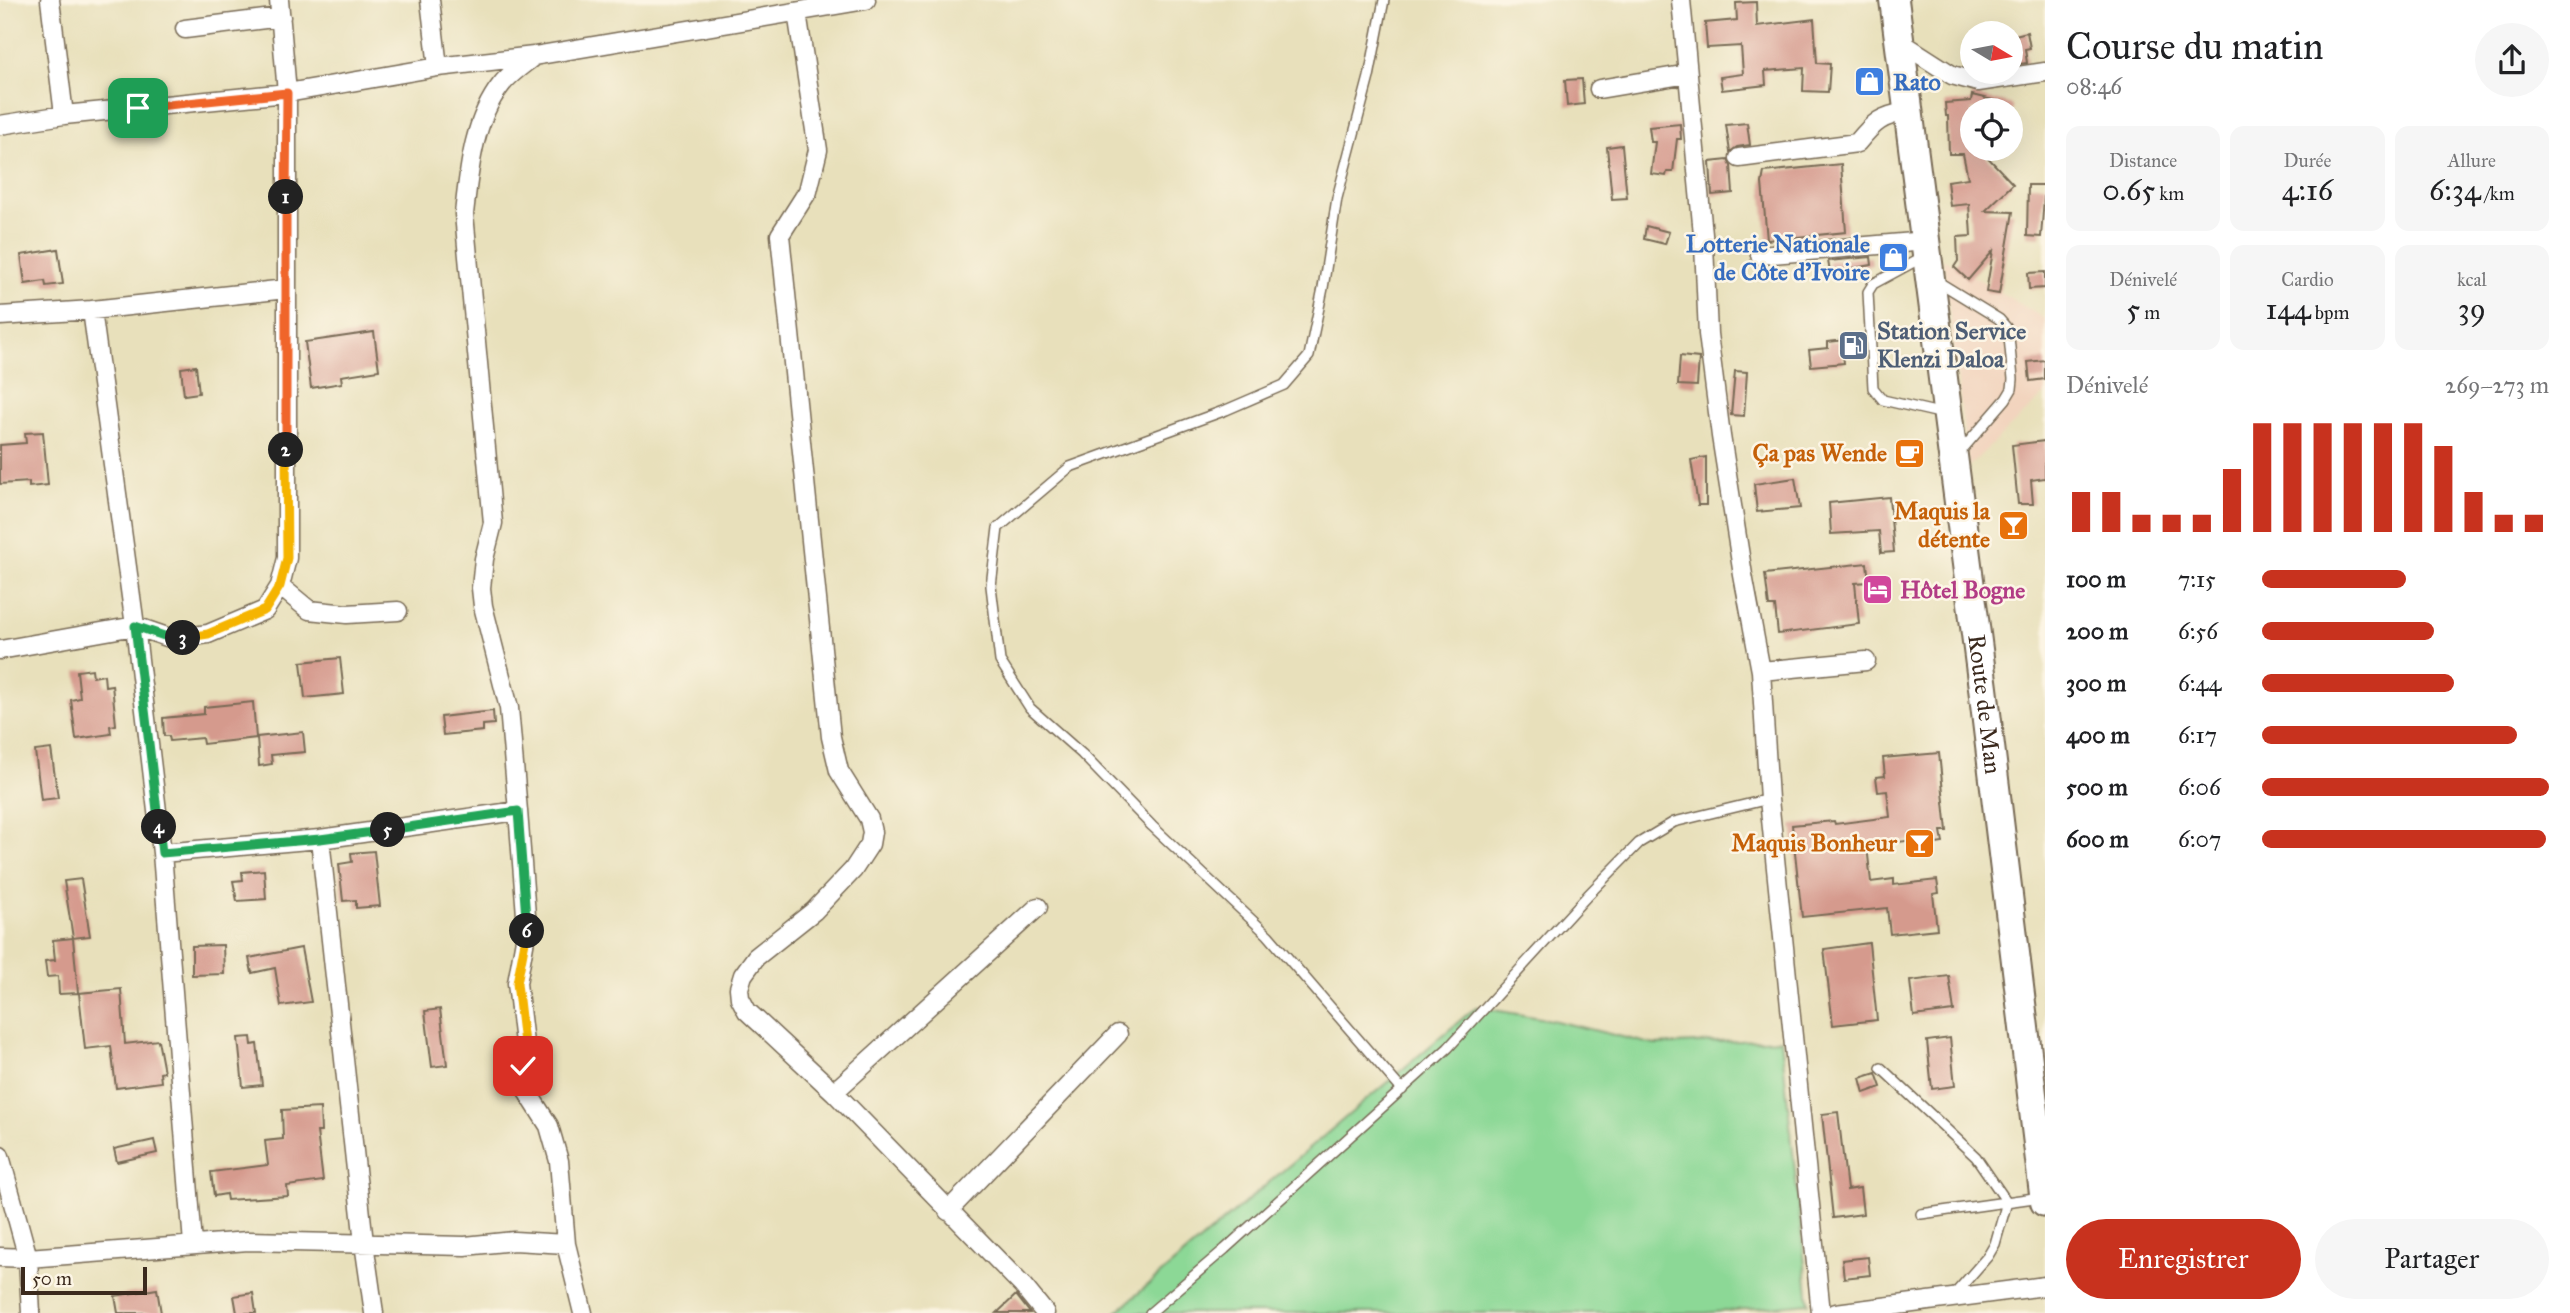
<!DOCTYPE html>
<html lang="fr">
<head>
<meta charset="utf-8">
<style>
  body { margin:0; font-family:"IM FELL Great Primer",serif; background:#f6f6f6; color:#202124; height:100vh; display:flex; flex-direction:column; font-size:26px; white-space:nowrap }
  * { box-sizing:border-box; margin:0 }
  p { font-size:23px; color:#757577 }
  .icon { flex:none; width:38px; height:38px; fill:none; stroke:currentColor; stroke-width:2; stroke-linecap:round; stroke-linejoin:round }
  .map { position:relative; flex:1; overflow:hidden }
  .drawer { display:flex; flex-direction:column; background:#fff; width:525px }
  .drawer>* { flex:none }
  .needle { width:46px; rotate:100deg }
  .controls { position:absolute; left:1960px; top:21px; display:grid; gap:14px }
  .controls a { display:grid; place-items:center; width:63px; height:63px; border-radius:50%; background:#fff; box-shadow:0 7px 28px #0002; font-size:35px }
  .scale { position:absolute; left:21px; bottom:18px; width:126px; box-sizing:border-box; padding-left:7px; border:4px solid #3b2a1e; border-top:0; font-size:19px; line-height:24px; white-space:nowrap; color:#3b2a1e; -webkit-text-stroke:5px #fcf5e5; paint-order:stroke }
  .pin { position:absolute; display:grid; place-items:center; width:60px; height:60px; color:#fff; margin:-30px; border-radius:14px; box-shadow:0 4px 10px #0006 }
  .km { position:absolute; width:35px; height:35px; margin:-18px; border-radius:50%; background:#222; color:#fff; font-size:19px; line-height:35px; text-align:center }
  .round { display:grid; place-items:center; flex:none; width:74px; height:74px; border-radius:37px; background:#f6f6f6 }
  .overview { display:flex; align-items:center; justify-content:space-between; height:119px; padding:0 21px }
  h1 { font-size:38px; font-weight:600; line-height:52px }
  .metrics { display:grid; grid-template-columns:repeat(3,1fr); gap:10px; height:119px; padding:7px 21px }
  .metrics div { display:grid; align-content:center; border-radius:14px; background:#f6f6f6; text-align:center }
  .metrics b { font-size:30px; font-weight:600 }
  .metrics small { font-size:19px; font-weight:400 }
  .metrics p { font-size:19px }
  .chart { height:196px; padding:14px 21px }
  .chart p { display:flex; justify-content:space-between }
  .chart svg { width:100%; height:126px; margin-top:7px; stroke:#c8321e; stroke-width:6 }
  .action { display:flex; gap:14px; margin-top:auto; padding:14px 21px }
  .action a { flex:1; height:80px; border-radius:42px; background:#c8321e; color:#fff; font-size:28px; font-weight:600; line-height:80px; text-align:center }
  .action a+a { background:#f6f6f6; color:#202124 }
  ul { padding:0 21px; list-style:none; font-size:23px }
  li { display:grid; grid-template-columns:112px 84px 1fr; align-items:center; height:52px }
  li i { height:18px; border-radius:9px; background:#c8321e }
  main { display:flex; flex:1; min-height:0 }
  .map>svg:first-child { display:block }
  .built { fill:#f2d4be }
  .green { fill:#8cd896; stroke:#64815a; stroke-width:2 }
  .building { fill:#d59a8d }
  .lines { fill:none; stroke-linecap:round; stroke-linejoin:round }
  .service-casing { stroke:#786a55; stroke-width:12 }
  .minor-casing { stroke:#786a55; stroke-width:21 }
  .trunk-casing { stroke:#786a55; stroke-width:32 }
  .service { stroke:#fff; stroke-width:9 }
  .minor { stroke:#fff; stroke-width:18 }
  .trunk { stroke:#fff; stroke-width:28 }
  .split-1-casing { stroke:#fff; stroke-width:14 }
  .split-2-casing { stroke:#fff; stroke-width:14 }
  .split-3-casing { stroke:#fff; stroke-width:14 }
  .split-4-casing { stroke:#fff; stroke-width:14 }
  .split-5-casing { stroke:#fff; stroke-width:14 }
  .split-6-casing { stroke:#fff; stroke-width:14 }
  .split-7-casing { stroke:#fff; stroke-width:14 }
  .split-1 { stroke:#f0652b; stroke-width:9 }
  .split-2 { stroke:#f0652b; stroke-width:9 }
  .split-3 { stroke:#f5b400; stroke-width:9 }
  .split-4 { stroke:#22a559; stroke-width:9 }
  .split-5 { stroke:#22a559; stroke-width:9 }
  .split-6 { stroke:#22a559; stroke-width:9 }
  .split-7 { stroke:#f5b400; stroke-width:9 }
  .labels { text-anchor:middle; stroke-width:5; stroke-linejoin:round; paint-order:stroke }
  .shop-label { font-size:24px; font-weight:bold; fill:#366cbe; stroke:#fcf5e5; text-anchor:start }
  .service-label { font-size:24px; font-weight:bold; fill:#4e5e75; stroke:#fcf5e5; text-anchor:start }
  .food-label { font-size:24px; font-weight:bold; fill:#c56008; stroke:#fcf5e5; text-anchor:end }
  .hotel-label { font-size:24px; font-weight:bold; fill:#b23c85; stroke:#fcf5e5; text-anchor:start }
  .street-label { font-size:24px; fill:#3b2a1e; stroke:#fcf5e5 }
</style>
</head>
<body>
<main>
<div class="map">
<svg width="2045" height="1313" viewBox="0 0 2045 1313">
  <rect width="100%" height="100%" fill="#fcf5e5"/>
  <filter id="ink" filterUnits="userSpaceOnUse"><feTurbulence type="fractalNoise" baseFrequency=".0143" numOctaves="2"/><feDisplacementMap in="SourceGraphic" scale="14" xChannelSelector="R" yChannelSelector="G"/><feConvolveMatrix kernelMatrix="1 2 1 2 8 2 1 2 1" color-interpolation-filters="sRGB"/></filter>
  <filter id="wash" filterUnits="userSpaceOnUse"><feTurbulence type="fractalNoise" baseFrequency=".00686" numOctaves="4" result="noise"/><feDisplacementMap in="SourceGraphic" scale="28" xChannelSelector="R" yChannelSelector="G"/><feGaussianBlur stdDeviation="1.57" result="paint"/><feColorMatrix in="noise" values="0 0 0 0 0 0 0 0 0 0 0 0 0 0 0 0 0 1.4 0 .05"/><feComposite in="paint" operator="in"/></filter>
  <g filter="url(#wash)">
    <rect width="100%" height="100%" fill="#e8e0bb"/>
    <path class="built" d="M1943,258L2045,319V394L1968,467Z"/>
    <path class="green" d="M1476,1007L1552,1020L1655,1045L1781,1039L1809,1303L1705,1313H1115Z"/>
    <g id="blocks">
      <path class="building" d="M1756,2L1757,26L1814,19L1817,63L1830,64L1828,92L1803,91L1804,68L1765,71L1766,85L1722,90L1720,77L1743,74L1741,46L1707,48L1705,23L1737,20L1736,3Z
        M2027,32L2030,48L2025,49L2027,63L2012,65L2011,36Z
        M1582,79L1584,104L1567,106L1565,80Z
        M1972,95L2013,105V110H1972V149H1980L2013,184L1985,211L2013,212L1999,294L1986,292L1993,251L1968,280L1954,267L1958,261L1957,237L1971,236L1969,204L1950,206L1947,181L1968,178L1963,154H1949L1948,116H1946L1945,103L1971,101Z
        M1747,123L1750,145L1737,147L1730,152L1726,125Z
        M1680,124L1681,139H1677L1673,172H1667L1666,176L1651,174L1655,142H1651L1649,127Z
        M1622,145L1627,198L1612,199L1607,147Z
        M1728,160L1731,166L1733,193L1712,195L1710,162Z
        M1841,164L1846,232L1767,240L1762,183L1764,172Z
        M2028,185H2045L2041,237L2027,236Z
        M1646,226L1669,232L1665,244L1644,239Z
        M58,249L63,284L46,286L45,281L25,284L21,255Z
        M1871,257L1872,265L1830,272L1828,261Z
        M2045,272V288L2029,289L2028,273Z
        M374,332L379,370L341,376L342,383L311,388L305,342Z
        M1863,338L1864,352L1843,354L1844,363L1811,366L1809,350L1828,348V342Z
        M1680,356L1699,358L1697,386L1678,385Z
        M2045,360V379L2030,381L2028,362Z
        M196,366L199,393L184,395L181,368Z
        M1735,371L1747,372L1744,416L1731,415Z
        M43,432L48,485L29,487V482L0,484V445L26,443L25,433Z
        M2045,441V478L2031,480L2033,504H2018L2012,445Z
        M1706,457V505H1698L1691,460Z
        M1795,478L1800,508L1757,512L1754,484Z
        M1889,497L1894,552L1881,553L1879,531L1831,534L1829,503Z
        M1867,563L1869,582L1855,583L1859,624L1778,634L1775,606H1769L1765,574Z
        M340,658L344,694L305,698L301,662Z
        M92,669L93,677L104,675L105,686L112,685L116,725L110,726L111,734L76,739L71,700L80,698L77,671Z
        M253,702L256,738L203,744L202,738L170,741L169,736H164L163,718L204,714V707Z
        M493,711L494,724L483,725V731L443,735L441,717Z
        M303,732L305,752L271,755L272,764L259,766L257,737Z
        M51,749L58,798L41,800L35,751Z
        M1939,753L1947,831H1941L1943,843L1922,846L1921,839L1867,846L1871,882L1894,879V885L1937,880L1939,893L1933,894L1937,929L1890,934L1887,908L1802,917L1792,825L1834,821L1835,824L1890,817L1887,791L1878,792L1876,777L1885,776L1883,758Z
        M374,851L380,906L356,908V900L343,901L339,864L352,862L351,853Z
        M264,870L266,899L237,901L233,881L243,880L242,872Z
        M81,879L90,936L73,938L64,881Z
        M73,938L78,993L59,994L58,976L47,977L45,961L55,960L53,940Z
        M1869,943L1877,1020L1833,1025L1824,949Z
        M223,945L224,974L192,975V946Z
        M301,948L311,1002L281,1006L275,968L252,973L249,958Z
        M1949,976L1954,1011L1914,1016L1910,981Z
        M121,989L125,1044L158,1040L164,1072L160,1073L161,1082L116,1088L111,1046L85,1049L79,993Z
        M440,1009L447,1065L432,1067L425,1011Z
        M251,1037L252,1045L257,1044L262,1085L243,1087L238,1038Z
        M1950,1038L1955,1086L1932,1089L1927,1041Z
        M1876,1073L1881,1087L1864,1093L1860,1078Z
        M320,1108L321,1132H317L323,1181L287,1186L288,1196L227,1200L226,1194L214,1196L211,1172L268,1165L265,1141L283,1139L282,1110Z
        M1838,1112L1847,1190L1860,1188L1863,1214L1833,1218L1822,1114Z
        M154,1140L157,1153L117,1162L114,1149Z
        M1868,1257L1870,1275L1844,1278L1842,1260Z
        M157,1289L161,1313H118L115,1296Z
        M253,1293L256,1313H237L234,1296Z
        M1016,1295L1030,1313H997Z"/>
    </g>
  </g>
  <g filter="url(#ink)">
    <use href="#blocks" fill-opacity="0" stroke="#786a55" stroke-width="2"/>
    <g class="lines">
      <defs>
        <path id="service" d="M1384,0L1369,77L1337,198L1323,288L1309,356L1284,385L1226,410L1070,467L998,528L991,586L1000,661L1030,708L1082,754L1152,826L1268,935L1402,1090
          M1923,257L1873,284L1868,292L1873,388L1883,400L1944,414
          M1937,281L1999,319L2006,327L2009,337L2013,379L2012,389L2006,399L1960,452
          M1881,1068L1976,1157L2007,1202L1995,1244L1988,1256L1953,1296
          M1921,1214L2041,1197
          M1150,1313L1225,1249L1448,1048L1588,895L1639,843L1674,822L1769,799"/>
        <path id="minor" d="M50,0L64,115
          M430,0L438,67
          M1681,0L1704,245L1708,334L1721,436L1743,575L1761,671L1769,799L1821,1313
          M797,12L818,150L808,191L780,235L831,737L839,771L869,819L872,832L870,844L853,870L814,911L756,957L743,975L739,988L740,998L747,1011L834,1092L1023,1286L1045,1313
          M185,29L281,17
          M1899,41L1952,75L1978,82L2045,72
          M534,56C523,65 509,74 501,85C473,121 469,170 464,214L493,523L484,559L481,588L483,606L509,708L518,811L527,928L517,983L524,1043L523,1067L528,1093L549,1126L559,1161L566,1244
          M1599,89L1688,74
          M0,125L64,115L287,93L438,67L534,56L866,0
          M1739,158L1857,143C1875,121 1881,116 1909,111
          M1760,255L1926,241
          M0,316L92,310L286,289
          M280,586L309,610L347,614L398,611
          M0,650L135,626L92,310
          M1761,671L1866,661
          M320,839L364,1243L374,1313
          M162,853L320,839L518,811
          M834,1092L1038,907
          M0,1156L28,1258L31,1313
          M948,1211L1118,1034
          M193,1244L162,853L135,626L173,639L208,634L265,610L280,586L287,558V93L279,0
          M0,1257L28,1258L248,1241L465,1246L514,1241L566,1244L583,1313
          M1836,1313L2045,1286"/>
        <g id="trunk">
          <path id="s1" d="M1894,0L1983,688L2045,1202"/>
        </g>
      </defs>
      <use href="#service" class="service-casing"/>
      <use href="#minor" class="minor-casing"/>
      <use href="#trunk" class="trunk-casing"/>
      <use href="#service" class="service"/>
      <use href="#minor" class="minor"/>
      <use href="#trunk" class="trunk"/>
    </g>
  </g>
  <g class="lines" filter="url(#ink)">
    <defs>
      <path id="split-1" d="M138,108L287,93L286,197"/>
      <path id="split-2" d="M286,197V450"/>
      <path id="split-3" d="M183,638L208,634L265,610L280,586L287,558L286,450"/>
      <path id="split-4" d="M159,827L135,626L173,639L183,638"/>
      <path id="split-5" d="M159,827L162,853L320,839L388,830"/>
      <path id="split-6" d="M388,830L518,811L527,931"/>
      <path id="split-7" d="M523,1066L524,1043L517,983L527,931"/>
    </defs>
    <use href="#split-1" class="split-1-casing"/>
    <use href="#split-2" class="split-2-casing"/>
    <use href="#split-3" class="split-3-casing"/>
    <use href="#split-4" class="split-4-casing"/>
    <use href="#split-5" class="split-5-casing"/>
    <use href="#split-6" class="split-6-casing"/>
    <use href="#split-7" class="split-7-casing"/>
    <use href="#split-1" class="split-1"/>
    <use href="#split-2" class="split-2"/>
    <use href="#split-3" class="split-3"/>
    <use href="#split-4" class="split-4"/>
    <use href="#split-5" class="split-5"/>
    <use href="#split-6" class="split-6"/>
    <use href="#split-7" class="split-7"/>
  </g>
  <defs>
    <symbol id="shop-square" viewBox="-11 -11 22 22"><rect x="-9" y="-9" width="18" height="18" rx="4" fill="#3f7fe0" stroke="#fcf5e5"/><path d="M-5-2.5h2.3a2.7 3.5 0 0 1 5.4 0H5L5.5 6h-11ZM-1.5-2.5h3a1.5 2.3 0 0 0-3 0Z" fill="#fff"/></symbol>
    <symbol id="fuel-square" viewBox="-11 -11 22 22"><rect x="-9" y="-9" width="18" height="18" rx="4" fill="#5c6f8a" stroke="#fcf5e5"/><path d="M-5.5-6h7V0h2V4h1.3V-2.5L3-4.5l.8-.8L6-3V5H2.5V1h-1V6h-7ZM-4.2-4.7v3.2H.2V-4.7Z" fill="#fff"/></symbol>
    <symbol id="cafe-square" viewBox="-11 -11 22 22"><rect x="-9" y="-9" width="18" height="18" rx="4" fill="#e8710a" stroke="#fcf5e5"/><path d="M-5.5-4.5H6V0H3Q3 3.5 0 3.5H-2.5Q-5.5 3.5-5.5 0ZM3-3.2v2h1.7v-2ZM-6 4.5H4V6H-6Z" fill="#fff"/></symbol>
    <symbol id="bar-square" viewBox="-11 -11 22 22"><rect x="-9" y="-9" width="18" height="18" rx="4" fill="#e8710a" stroke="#fcf5e5"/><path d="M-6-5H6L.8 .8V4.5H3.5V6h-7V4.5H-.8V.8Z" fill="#fff"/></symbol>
    <symbol id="hotel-square" viewBox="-11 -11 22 22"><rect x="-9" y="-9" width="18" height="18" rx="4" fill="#d1479c" stroke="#fcf5e5"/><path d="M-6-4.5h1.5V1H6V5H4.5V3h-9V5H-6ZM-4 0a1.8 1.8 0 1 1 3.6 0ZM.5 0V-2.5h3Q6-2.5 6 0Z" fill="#fff"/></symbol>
  </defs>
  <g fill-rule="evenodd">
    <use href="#shop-square" x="1852" y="64" width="35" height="35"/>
    <use href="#shop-square" x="1876" y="240" width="35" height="35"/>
    <use href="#fuel-square" x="1836" y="328" width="35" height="35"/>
    <use href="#cafe-square" x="1892" y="436" width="35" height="35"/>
    <use href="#bar-square" x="1996" y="508" width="35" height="35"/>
    <use href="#hotel-square" x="1860" y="572" width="35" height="35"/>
    <use href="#bar-square" x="1902" y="826" width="35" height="35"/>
  </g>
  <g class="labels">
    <g class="shop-label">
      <text x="1893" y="90">Rato</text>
      <text x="1870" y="252" text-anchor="end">Lotterie Nationale<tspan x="1870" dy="28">de Côte d'Ivoire</tspan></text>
    </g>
    <g class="service-label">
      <text x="1877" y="339">Station Service<tspan x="1877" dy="28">Klenzi Daloa</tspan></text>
    </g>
    <g class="food-label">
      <text x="1887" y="461">Ça pas Wende</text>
      <text x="1990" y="519">Maquis la<tspan x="1990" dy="28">détente</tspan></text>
      <text x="1897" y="851">Maquis Bonheur</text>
    </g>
    <g class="hotel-label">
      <text x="1900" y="598">Hôtel Bogne</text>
    </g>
    <g class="street-label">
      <text dy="8" stroke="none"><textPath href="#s1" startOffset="710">Route de Man</textPath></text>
    </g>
  </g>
</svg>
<div class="controls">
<a><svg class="needle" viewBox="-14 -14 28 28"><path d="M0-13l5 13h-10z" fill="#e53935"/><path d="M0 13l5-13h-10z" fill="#757577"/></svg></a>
<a><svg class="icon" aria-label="locate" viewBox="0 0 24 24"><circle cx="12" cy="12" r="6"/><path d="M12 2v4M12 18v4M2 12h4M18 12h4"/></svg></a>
</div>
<div class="scale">50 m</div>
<div class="pin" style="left:138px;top:108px;background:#1e9e55"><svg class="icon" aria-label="arrive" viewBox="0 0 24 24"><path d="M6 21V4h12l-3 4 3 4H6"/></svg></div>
<div class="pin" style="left:523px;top:1066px;background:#d93025"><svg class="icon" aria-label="check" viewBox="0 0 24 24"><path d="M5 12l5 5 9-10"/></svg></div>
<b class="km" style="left:286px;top:197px">1</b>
<b class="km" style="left:286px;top:450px">2</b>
<b class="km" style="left:183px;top:638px">3</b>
<b class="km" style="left:159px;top:827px">4</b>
<b class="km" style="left:388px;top:830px">5</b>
<b class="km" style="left:527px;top:931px">6</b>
</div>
<section class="drawer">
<div class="overview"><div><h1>Course du matin</h1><p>08:46</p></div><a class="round"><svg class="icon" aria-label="share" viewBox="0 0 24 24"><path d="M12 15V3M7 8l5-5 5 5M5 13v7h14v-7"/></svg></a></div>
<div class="metrics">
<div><p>Distance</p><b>0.65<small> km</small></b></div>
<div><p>Durée</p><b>4:16</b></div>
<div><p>Allure</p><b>6:34<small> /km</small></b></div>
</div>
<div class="metrics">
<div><p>Dénivelé</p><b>5<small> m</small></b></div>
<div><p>Cardio</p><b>144<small> bpm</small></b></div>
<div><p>kcal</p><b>39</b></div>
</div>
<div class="chart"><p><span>Dénivelé</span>269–273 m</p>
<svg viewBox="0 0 160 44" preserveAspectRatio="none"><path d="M5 44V30M15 44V30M25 44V38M35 44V38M45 44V38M55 44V22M65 44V6M75 44V6M85 44V6M95 44V6M105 44V6M115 44V6M125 44V14M135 44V30M145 44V38M155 44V38"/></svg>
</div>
<ul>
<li><b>100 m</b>7:15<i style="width:50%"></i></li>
<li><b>200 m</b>6:56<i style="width:60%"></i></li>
<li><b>300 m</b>6:44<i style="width:67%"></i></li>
<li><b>400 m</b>6:17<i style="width:89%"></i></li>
<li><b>500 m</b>6:06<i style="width:100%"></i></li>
<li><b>600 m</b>6:07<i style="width:99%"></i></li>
</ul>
<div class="action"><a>Enregistrer</a><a>Partager</a></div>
</section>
</main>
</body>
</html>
